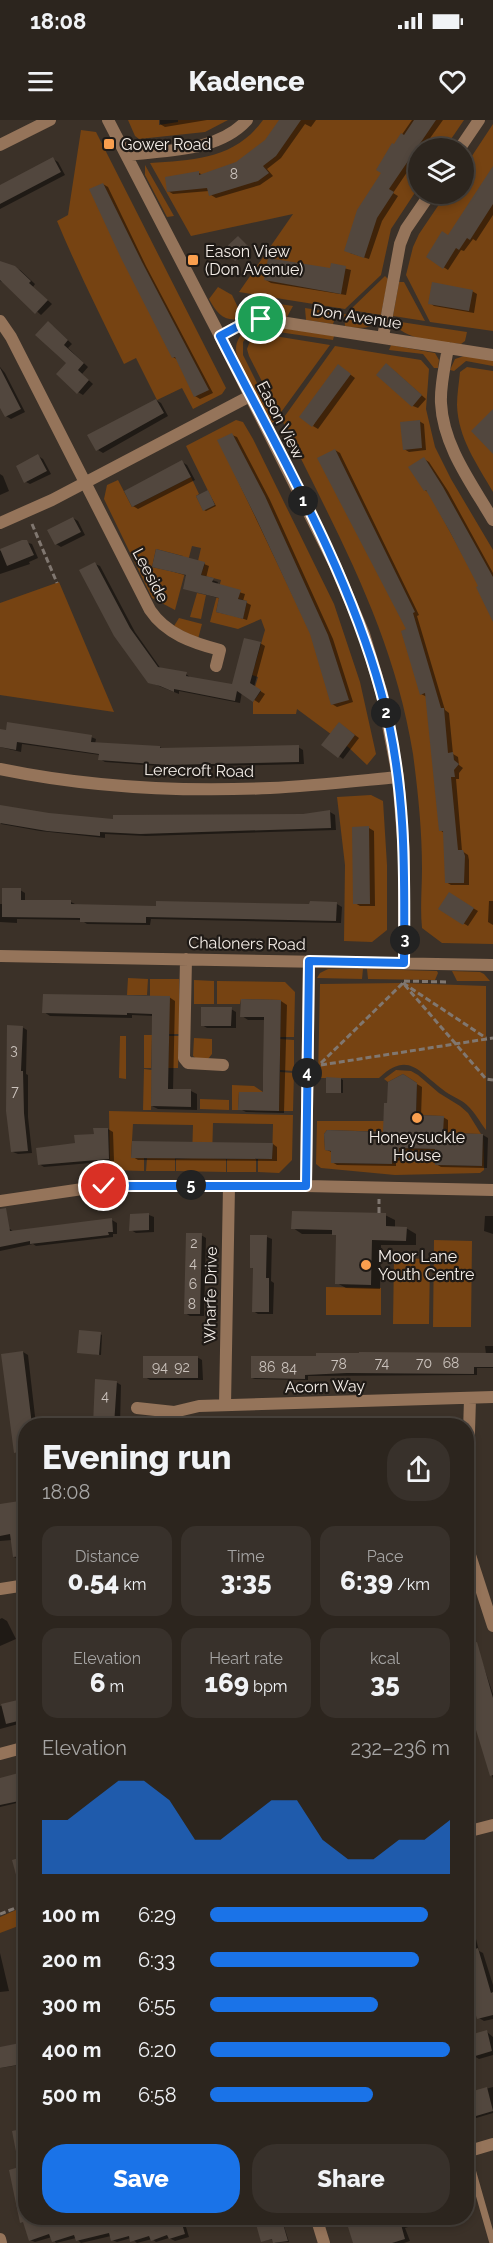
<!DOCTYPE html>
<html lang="en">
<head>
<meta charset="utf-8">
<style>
  body { margin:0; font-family:Raleway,sans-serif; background:#38312b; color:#f1f3f6; height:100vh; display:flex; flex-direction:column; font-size:22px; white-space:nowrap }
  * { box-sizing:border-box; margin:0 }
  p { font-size:20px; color:#a6a5a4 }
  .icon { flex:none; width:33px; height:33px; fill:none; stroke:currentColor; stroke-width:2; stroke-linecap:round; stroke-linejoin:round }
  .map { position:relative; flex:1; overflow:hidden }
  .panel { position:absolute; left:18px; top:1298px; width:456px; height:807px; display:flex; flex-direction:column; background:#2c251e; border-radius:24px; box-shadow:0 3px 9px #0003,0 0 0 2px #48423c }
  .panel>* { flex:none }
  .controls { position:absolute; left:408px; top:18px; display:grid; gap:12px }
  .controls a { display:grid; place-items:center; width:66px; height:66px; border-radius:50%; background:#2c251e; box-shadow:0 3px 9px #0003,0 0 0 2px #48423c; font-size:30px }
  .pin { position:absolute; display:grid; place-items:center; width:51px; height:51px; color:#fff; margin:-26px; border:3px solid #fff; border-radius:50%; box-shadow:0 2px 6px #0007 }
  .km { position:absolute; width:30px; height:30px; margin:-15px; border-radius:50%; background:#222; color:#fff; font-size:16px; line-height:30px; text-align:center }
  .round { display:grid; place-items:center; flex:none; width:63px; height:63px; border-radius:24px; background:#38312b }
  .overview { display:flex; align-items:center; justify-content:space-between; height:102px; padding:0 24px }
  h1 { font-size:33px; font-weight:800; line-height:45px }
  .metrics { display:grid; grid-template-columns:repeat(3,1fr); gap:9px; height:102px; padding:6px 24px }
  .metrics div { display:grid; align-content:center; border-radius:15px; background:#38312b; text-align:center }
  .metrics b { font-size:26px; font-weight:800 }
  .metrics small { font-size:16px; font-weight:400 }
  .metrics p { font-size:16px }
  .chart { height:168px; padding:12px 24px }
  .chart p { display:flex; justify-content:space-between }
  .chart svg { width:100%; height:108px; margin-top:6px; fill:#1a73e8; opacity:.7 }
  .primary-button { display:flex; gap:12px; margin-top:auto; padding:12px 24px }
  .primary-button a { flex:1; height:69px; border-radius:24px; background:#1a73e8; color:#fff; font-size:24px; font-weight:800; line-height:69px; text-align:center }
  .primary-button a+a { background:#38312b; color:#f1f3f6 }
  ul { padding:0 24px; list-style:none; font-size:20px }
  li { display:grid; grid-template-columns:96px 72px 1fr; align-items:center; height:45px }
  li i { height:15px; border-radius:8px; background:#1a73e8 }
  .status { display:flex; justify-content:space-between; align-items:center; height:42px; padding:0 30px; background:#2c251e; direction:ltr }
  .status svg { height:16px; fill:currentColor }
  header { display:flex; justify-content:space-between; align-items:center; height:78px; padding:0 24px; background:#2c251e; font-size:27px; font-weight:800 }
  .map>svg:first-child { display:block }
  .green { fill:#764312; fill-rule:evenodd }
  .shadow { fill:#0007 }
  .building { fill:#52473e }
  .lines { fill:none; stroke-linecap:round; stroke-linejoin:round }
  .path { stroke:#807770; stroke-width:3; stroke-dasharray:6 3; stroke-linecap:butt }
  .lane { stroke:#95745a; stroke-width:7 }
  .street { stroke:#95745a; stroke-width:12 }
  .route-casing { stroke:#fff; stroke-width:12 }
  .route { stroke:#1a73e8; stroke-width:8 }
  .poi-dot { fill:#fa9f4e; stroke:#1f1a16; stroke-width:2 }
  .labels { text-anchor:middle; stroke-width:4.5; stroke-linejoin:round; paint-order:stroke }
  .number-label { font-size:14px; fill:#ccc4be }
  .poi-label { font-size:16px; fill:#f5eee8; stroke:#1f1a16; text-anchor:start }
  .street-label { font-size:16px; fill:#f5eee8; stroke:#1f1a16 }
</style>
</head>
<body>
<div class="status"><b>18:08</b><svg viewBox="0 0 49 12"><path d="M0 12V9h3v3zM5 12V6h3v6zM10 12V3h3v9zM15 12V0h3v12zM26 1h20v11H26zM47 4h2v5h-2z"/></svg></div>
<header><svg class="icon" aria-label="menu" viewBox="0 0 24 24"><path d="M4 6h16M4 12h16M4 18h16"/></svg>Kadence<svg class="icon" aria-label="heart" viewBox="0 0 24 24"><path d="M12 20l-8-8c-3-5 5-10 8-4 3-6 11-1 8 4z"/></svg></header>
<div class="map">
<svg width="493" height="2123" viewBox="0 0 493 2123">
  <rect width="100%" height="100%" fill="#3b3128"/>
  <path class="green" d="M128,0H159V5L178,2V0H228L205,12L139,19L135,16Z
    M263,0H464L445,28H418V68L391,109L381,155L345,189L239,172L293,94L191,116L150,43C194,40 235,39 263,0Z
    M493,4V211L430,202L406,155L413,127L419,114L446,74H464V48Z
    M81,10L96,12L226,268L222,274L193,289L182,268L157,280L136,238L124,244C101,197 77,149 57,101L68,95Z
    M145,45L174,96L167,97L145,55Z
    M385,156L388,159L381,195L350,190Z
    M399,162H404L425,201L393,196Z
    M218,167L232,175L243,198C225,203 217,194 209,179Z
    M259,181L293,186L287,197L260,193Z
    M305,188L337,193L333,204L306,200Z
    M344,194L379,199C370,211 358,208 345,206Z
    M394,201L467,212L465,221L461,224C442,221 400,221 394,201Z
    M258,204L334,216L333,220L265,210L253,211L251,206Z
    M247,208L249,214L243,222V235L276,301L272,303C264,287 236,244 236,229C236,221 241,213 247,208Z
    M262,214L330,225L279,295L249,236L247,229L250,221Z
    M391,225L435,233L439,240L438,248H434L423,234L389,230Z
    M335,226L421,240L429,249L426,289L435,327L451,359L493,430V824L442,823L422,808C420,788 422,768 422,748C422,710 418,672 413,634C393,509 336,412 282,300Z
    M464,236L493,240V246L466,241L454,251L450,250L455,239Z
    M467,247L493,251V372C477,344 458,318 457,285C457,274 459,263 460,252Z
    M236,300L243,302L253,319L334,484L360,562L376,634L367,645L347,626L297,589L296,594H253V582L261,571L255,567L258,557L252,555L265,510L261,499L238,509L210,502L221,460L201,455L205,443L198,441L201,428L192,426L175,490L152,478L104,379L107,365L118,360L132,387L191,357L199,374L196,376L203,390L215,385L186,326ZM156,429L183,436L179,453L152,447ZM220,474L247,481L243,498L216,492Z
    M59,462L114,592L0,575V483Z
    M197,473L206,475L201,499L190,497Z
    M179,498L202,504L198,519L174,506Z
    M371,675L383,681L387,745V810L372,822L344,821L345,745L337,677Z
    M328,849H363L362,859L317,858L320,853Z
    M367,849L437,851L438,853L435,860L368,859Z
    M452,851L480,852L484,854L490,861H457Z
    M128,858L148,859L147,875H127Z
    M150,859H179V914H169V876H150Z
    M194,860L214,861V884H194Z
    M217,861L285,862L295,872L294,917H280L281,880L241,879L240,884H217Z
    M403,863L486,866V1010C480,1002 475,993 469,987C462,979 450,976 442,969C418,951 408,931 379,958H318L320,864Z
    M144,915H152L151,948H144Z
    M120,916H126V959L119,958Z
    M169,916H179L178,948H168Z
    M194,918L212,919V934L208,939H197L193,936Z
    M280,919L294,920V951L280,950Z
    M144,949L152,950L151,990H143Z
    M396,950L411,951L418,955L439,973L460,986L468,993L481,1014L443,1013V996L416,995L417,963L403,954L388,962L384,959Z
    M280,952L294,953L293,991H279Z
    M232,965L254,966L263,972H239L238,990H232Z
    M200,979L229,980V990L200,989Z
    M109,991L293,995L292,1040L279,1053L258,1052V1039H272L273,1004L213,1003L212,1038L226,1039V1052L176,1051V1039L192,1038L193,1005L133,1004L131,1037L144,1038V1051L110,1050Z
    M317,1001H389L390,1012L327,1010L324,1014L325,1030L331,1031V1043L391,1044L392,1039L399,1038V1028L435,1029V1045L482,1046L483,1014L484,1050L480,1053L395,1055L321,1048L316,1044Z
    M147,1038H175V1051H146Z
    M227,1039H256V1052H227Z
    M434,1120L472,1121L471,1207H433Z
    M394,1138L430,1139L429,1204H393Z
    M326,1167L381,1168V1195H326Z
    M25,1786V1801L20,1802L21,1805L0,1813V1797Z"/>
  <path class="shadow" d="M160,0H207L165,7L160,4Z
    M281,0H316L311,7L305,4L281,38L267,49L273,56L260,65L216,78L211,75L209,71L173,74L168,71L199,53L203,55L237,43L266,21Z
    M412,0H443L423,28H418V36L393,73L398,76L382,101L369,139L350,133L394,26Z
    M53,39L58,42L65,55L0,89V67Z
    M493,49V95L476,121L473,119L464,131L461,130L448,150L428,137L449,117Z
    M103,64L108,67L146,146L213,273L200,279L195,276L178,240L173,237Z
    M240,119L250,129L238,140L236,139Z
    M0,143L20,150L35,164L33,167L52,184L41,195L5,163L0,161Z
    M332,145L351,150L346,175L271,163L266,160L331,150Z
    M472,171L477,174L474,193L434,186L430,183Z
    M53,206L72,224L68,228L88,247L82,254L93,264L83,275L78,272Z
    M0,247L5,253L25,292L11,299L6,296L0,285Z
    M391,248L426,279L418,288L413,286Z
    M343,249L355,258L318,309L313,306Z
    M156,280L161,283L168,296L103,333L98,330Z
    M419,301L424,304L426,330L409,332L404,329Z
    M232,315L237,317L270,380L333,519L353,582L337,587L332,584L311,514L219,321Z
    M335,330L340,333L419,495L417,496L445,590L449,593L453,634L458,637L459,645L463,648L459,653V659H456L462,731L468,735L469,740V765H451L446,762L444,713L440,710L427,577L421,574L408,510Z
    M38,336L43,339L51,354L30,364L26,362Z
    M424,339L429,342L448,371L493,453V500L480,467L429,373L425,370Z
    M182,342L187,345L195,360L138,389L133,386Z
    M0,354L3,356L9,371L0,375Z
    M208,372L216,386L206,391L204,390Z
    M73,398L78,401L85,415L61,427L56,424Z
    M22,421L32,424L38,438L29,442L30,444L0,454V431Z
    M95,444L100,446L135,512L161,549L186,554L191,558L233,566L260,523L265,526L254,567L265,574L259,583L242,572L240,583L179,571V574L149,562Z
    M204,444L209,446L206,458L218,462L217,465L245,474L243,481L251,485L247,500L218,491L221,479L184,468L188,456L153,446Z
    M344,607L359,618L343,639L339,636Z
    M0,610L91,617L96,619L95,624L160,627L164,630L298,627L303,630L304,644L173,647L105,642L100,639V635L22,624L21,632L0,627Z
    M0,686L36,693L114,701L303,695L330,692L335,695L336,710L146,716L105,714V718L40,711L1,704Z
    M369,708L374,711L375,786H360L355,783Z
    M20,770L25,773V781L71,782L77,785L158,787L337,784L342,787L341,803L151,799L150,805L87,804L81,800L17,799V803L0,802V784H4Z
    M450,774L478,791L468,806L440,789Z
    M489,781H493V805L488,802Z
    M169,877L175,881L173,971H191L197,974V990L158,989L152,986L154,896L132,895V898L50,896L44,892Z
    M281,881L287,885L284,993L246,992L240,989L264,974L265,900H248L242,896Z
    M231,889L236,892V908H207L202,905Z
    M22,907L27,910L26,954L28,955V997L32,1033L18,1034L13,1032Z
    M403,956L422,967L421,997H443L448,1000V1014L483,1015L488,1018L487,1048L441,1047L436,1044L437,1031L404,1030V1040L396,1041V1046L337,1045L332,1042L331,1032L326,1029L385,1014L389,985Z
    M341,959L343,960V973L328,972Z
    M108,1009L113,1012L114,1041L44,1047L39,1044Z
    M273,1024L277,1027V1041L138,1040L133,1037Z
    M149,1095L154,1097V1112L136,1113L131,1110Z
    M385,1095L395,1100V1108H406L416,1114V1125H381L380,1169L346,1168L337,1163L338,1116L334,1114H302L293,1108Z
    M485,1096H493V1114L484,1111Z
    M112,1100L117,1103V1114H113V1117L36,1126L33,1124L0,1131V1111L10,1109L14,1112Z
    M201,1115L206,1118L204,1196H190L185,1193Z
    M267,1117L272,1119L271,1161L274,1163L273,1194H258L253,1191L254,1149L251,1147Z
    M100,1214L102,1215L101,1235L79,1232Z
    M485,1226H493V1248H477V1255L308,1256V1260L255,1259L252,1258L486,1234Z
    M23,1232L28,1235L36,1305H26V1334L20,1335L15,1332Z
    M197,1237L202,1240L203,1260H150L145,1257Z
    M116,1262L121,1265L120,1305H95Z
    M26,1382V1442H23L14,1437L12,1420L0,1421V1385Z
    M2,1498L7,1501L16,1519L0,1526V1499Z
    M26,1499V1513L20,1502Z
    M476,1524L493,1574V1659L466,1571Z
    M26,1579V1602L0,1609V1586Z
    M26,1653V1673L23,1674L25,1681L0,1687V1665Z
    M466,1796L469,1805L473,1807L479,1831L483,1833L493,1865V1899L484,1901L479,1898L466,1862Z
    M0,1833L9,1871L0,1872Z
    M487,1912L493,1917V1935L479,1939L474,1936Z
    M26,1924V1944L0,1948V1929Z
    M493,1967V1993L466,2001V1974Z
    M26,1972V1998L23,1999L21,1997L16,1974Z
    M26,2097H41L43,2102L59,2097H124L126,2101L138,2098L143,2102L157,2097H183L189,2117L175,2121L169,2118L156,2122L152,2119L137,2123L131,2118L117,2122L112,2120L111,2116L81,2123L76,2118L56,2123L52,2117L35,2122L30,2120Z
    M255,2097H281L289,2122L275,2123L274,2119L262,2121Z
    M387,2097H439L405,2108L410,2121L404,2123H354Z"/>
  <path class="building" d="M279,0H301L276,36L263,46L269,53L258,61L209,76L207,68L167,72L165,57L199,51V55L236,42L265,20Z
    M414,0H436L389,69L394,72L377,98L364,138L344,131L357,90L381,53L376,50L392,23L394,24L401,13L404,15Z
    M53,37L61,52L0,84V65Z
    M493,46V84L470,120L467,118L459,130L456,128L443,149L426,137L442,111L448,115Z
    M103,63L142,142L209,270L194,277L175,237L172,238L121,138L89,69Z
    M238,116L249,127L235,141L224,129Z
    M268,138L330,148L331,143L346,146L341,174L264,160Z
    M0,141L15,146L31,161L29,163L48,180L35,194L0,160Z
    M432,162L473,170L469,191L428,184Z
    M48,201L68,220L64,225L84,243L78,250L89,260L77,274L56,254L66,243L35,215Z
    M386,243L422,275L412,287L376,255Z
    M338,244L351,254L312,307L299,297Z
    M0,248L21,289L5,297L0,288Z
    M156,279L164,293L96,331L87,315Z
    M493,289V334L471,311Z
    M420,300L422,328L403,330L400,302Z
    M232,313L265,376L328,515L349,580L331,585L310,514L256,398L217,320Z
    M335,329L415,492L413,493L441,588H444L448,633L453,632L454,640L459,644L454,650L455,657H451L458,730H463L465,736L464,763H445L443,711H439L425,573L420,575L401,511L406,509L317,338Z
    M38,334L47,351L24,363L16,346Z
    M424,337L443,367L493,457V502L476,467L478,466L450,412L426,370L424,371L408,347Z
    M182,340L191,357L132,387L124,371Z
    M208,370L215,385L203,391L196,376Z
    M73,397L81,412L55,425L47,410Z
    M22,420H27L34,435L7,446L0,429Z
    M156,429L205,442L201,455L214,458L212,462L241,470L238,479L247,481L243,499L216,492L219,478L183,469L186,455L152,447Z
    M95,442L130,508L158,547L187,552L186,556L232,564L244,518L261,522L250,563L261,570L253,582L237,571L235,581L174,569V572L160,566L148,563L114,516L79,450Z
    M7,602L92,615L91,622L160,626V628L299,625V642L167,645L98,640L99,634L17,622L16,630L0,627V609L6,610Z
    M339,602L355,615L338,638L321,625Z
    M0,685L49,693L113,699V695L303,694L330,690L331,708L140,714L100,712V716L47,711L0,703Z
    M369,706L370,784H353L352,707Z
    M2,768H21V780H71V784L156,786V781L309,784L310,781L337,782L336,801L146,797V803L80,802V798L2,797Z
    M449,772L474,788L463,805L438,789Z
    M43,874L170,876L168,969H191V987L151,986L152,894L127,893V895L42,893Z
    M241,879L281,880L279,991L238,990L239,972H263V952L264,897H240Z
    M201,887H232L231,906H201Z
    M7,905L23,906L21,951H23L24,993L28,1031L11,1032L6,991Z
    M403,954L417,963L416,995L444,996L443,1013L483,1014L482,1046L435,1045V1029L399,1028V1038L392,1039V1044L331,1043V1031L325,1030L324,1014L327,1010L383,1012L384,983H387L388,962Z
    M326,957L341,958V973H326Z
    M93,1008H108L109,1039L38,1045L36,1028L75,1023L74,1015L94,1014Z
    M132,1021L273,1023L272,1039L131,1038Z
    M6,1088L10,1111L112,1098L113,1112H108L109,1115L30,1124V1121L0,1127V1089Z
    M292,1091L386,1093V1106L407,1107L406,1121L372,1120L371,1165L335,1164L336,1115H332V1110L291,1109Z
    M149,1093V1110L129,1111L130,1094Z
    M186,1113H202L200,1194H184Z
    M250,1115H267L266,1158H269V1192H252L253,1148H250Z
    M79,1210L101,1212L99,1235L77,1233Z
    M23,1231L32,1305H26V1331L14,1333L1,1234Z
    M359,1232L493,1233V1247H474V1254L347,1253L305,1255V1259L251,1258V1236H316V1233H359Z
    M143,1236H198V1258H143Z
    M95,1259L117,1261L114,1305H93Z
    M26,1380L24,1436L13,1437L10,1414L0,1416V1384Z
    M477,1522L493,1578V1655L490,1656L466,1577V1525Z
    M26,1578V1599L6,1604L1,1584Z
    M26,1651V1672L22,1673L24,1680L0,1685V1658Z
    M26,1736V1776L22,1777L12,1740Z
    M478,1828L491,1873L493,1872V1895L477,1899L466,1862V1832Z
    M487,1910L492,1931L472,1937L466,1916Z
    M20,1923L23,1944L0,1948V1927Z
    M487,1967L493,1991L466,1999V1973Z
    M26,2008V2097H38L39,2101L54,2097H121L122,2101L138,2097L140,2102L153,2097H180L185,2114L169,2119L167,2115L151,2121L149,2116L130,2122L129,2116L111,2121L109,2113L76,2121L74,2115L52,2122L49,2114L29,2121L23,2102L20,2103L9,2050L19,2047L12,2011Z
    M254,2097H281L288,2121L273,2123L272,2119L261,2122Z
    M383,2097H399L405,2119L392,2123H353L348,2107Z"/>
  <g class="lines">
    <path class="path" d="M32,404L57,463
      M446,862L403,861V863L486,918
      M321,943L403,863L486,959L493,960
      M321,945L493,918
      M379,1093V1079
      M0,1794L26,1784"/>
    <path class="lane" d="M467,2032L493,2123"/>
    <path class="street" d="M108,0L220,216L334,443L364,514L382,574L398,657L404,732V843
      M0,25L50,0
      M460,28L479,0
      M127,35C167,30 218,32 247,0
      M0,201L11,217L150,490C166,514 193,523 220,530L216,546
      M220,216L248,201L261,199L493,235
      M383,217L400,124L406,109L430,74
      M448,228C445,246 440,265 441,283C443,326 472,364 493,400
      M0,403L52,380L250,276
      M0,649C87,667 181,672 270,668C313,666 356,661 398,657
      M0,836L493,845
      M186,839L184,938L188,943L223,945
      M306,1066L309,841
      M0,1081L103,1066H306L493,1070
      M225,1285L229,1066
      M137,1288L174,1292
      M162,1305L174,1292L199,1286L493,1277
      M466,1410L470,1279
      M466,1412L470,1435L493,1506
      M0,1469L26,1465
      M0,1634L26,1627
      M466,1712L493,1705
      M466,2032L493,2024
      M316,2097L324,2123
      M0,2119L1,2123"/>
  </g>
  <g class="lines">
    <defs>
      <path id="route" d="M104,1066H306L309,841L404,843C405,751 406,660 381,572C347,447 278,331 220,216L248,201L261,199"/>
    </defs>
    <use href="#route" class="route-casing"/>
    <use href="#route" class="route"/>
  </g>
  <g class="poi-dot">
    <rect x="103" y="18" width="12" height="12" rx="3"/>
    <rect x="187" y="134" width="12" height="12" rx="3"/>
    <circle cx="417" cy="998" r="6"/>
    <circle cx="366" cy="1145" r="6"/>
  </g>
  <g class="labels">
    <g class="number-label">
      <text x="234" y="59">8</text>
      <text x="14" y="935">3</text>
      <text x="15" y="976">7</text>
      <text x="194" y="1128">2</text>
      <text x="193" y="1148">4</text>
      <text x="193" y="1169">6</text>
      <text x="192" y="1189">8</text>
      <text x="382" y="1248">74</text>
      <text x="424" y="1248">70</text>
      <text x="451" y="1248">68</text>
      <text x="339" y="1249">78</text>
      <text x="160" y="1252">94</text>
      <text x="182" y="1252">92</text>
      <text x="267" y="1252">86</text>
      <text x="289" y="1253">84</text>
      <text x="105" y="1281">4</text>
    </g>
    <g class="poi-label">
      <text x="121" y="30">Gower Road</text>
      <text x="205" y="137">Eason View<tspan x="205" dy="18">(Don Avenue)</tspan></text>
      <text x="417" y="1023" text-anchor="middle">Honeysuckle<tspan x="417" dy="18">House</tspan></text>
      <text x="378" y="1142">Moor Lane<tspan x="378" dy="18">Youth Centre</tspan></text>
    </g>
    <g class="street-label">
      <text transform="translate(357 196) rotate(9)" y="6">Don Avenue</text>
      <text transform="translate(281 300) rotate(63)" y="6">Eason View</text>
      <text transform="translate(151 455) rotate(62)" y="6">Leeside</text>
      <text transform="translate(199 650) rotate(1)" y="6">Lerecroft Road</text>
      <text transform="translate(247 823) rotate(1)" y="6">Chaloners Road</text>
      <text transform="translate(210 1175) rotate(-89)" y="6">Wharfe Drive</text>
      <text transform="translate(325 1266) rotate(-1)" y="6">Acorn Way</text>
    </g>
  </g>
</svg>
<div class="controls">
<a><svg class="icon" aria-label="layers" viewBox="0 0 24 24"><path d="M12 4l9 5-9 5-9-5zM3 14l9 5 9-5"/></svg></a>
</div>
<div class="pin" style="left:261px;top:199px;background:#1e9e55"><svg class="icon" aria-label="arrive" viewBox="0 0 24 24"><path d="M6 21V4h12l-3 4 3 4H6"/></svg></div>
<div class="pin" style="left:104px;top:1066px;background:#d93025"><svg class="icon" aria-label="check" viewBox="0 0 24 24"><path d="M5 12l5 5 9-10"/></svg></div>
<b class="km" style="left:303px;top:381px">1</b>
<b class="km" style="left:386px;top:593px">2</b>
<b class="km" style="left:405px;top:820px">3</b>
<b class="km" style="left:307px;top:953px">4</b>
<b class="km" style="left:191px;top:1065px">5</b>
<section class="panel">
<div class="overview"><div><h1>Evening run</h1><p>18:08</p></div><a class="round"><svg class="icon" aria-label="share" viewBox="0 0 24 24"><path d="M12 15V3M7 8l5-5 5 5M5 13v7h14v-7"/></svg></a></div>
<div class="metrics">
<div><p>Distance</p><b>0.54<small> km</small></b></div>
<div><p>Time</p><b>3:35</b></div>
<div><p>Pace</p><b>6:39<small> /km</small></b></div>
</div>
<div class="metrics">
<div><p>Elevation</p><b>6<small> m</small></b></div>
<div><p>Heart rate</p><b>169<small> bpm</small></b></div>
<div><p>kcal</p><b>35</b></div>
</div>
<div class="chart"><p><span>Elevation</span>232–236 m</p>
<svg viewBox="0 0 160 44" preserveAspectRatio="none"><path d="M0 44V22L10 22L20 14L30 6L40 6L50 14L60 30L70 30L80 22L90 14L100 14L110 30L120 38L130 38L140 30L150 30L160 22V44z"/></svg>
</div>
<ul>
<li><b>100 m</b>6:29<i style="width:91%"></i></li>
<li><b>200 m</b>6:33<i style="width:87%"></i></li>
<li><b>300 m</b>6:55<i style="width:70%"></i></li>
<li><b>400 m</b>6:20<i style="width:100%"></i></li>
<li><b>500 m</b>6:58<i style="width:68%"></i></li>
</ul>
<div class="primary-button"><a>Save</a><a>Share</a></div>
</section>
</div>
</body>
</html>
